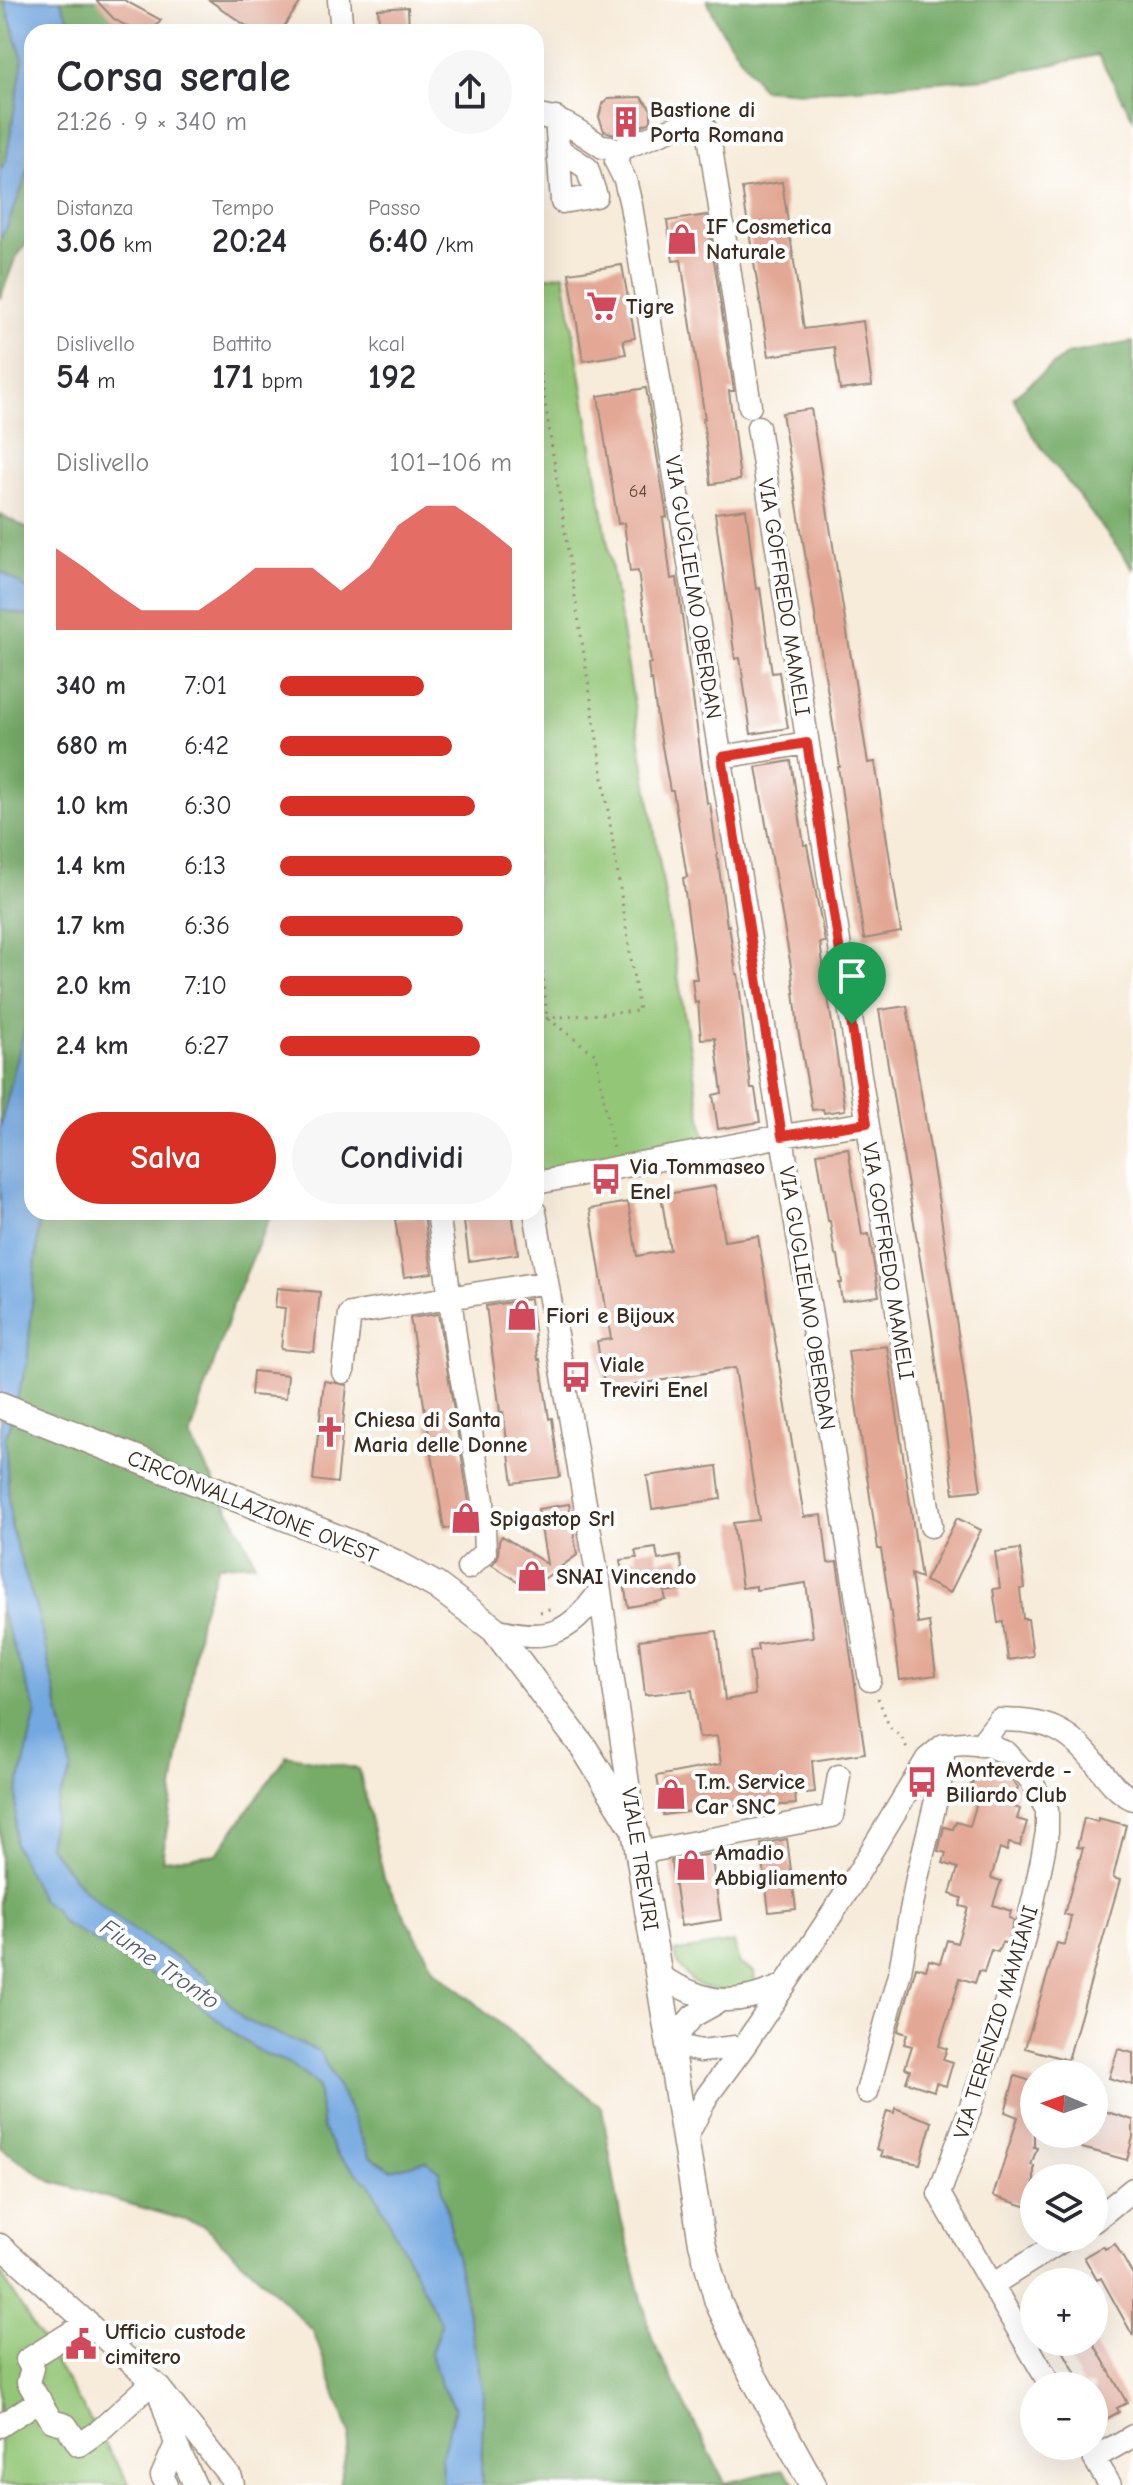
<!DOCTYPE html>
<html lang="it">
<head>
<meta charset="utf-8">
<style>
  body { margin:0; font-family:"Comic Neue",sans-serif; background:#f7f7f7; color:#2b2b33; height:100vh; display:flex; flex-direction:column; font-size:30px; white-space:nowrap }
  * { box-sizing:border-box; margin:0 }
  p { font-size:26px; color:#7c7c81 }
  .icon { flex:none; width:44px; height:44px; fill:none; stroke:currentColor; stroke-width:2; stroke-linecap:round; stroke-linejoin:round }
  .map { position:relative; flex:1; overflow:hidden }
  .sheet { position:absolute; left:24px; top:24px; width:520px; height:1196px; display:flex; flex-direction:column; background:#fff; border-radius:24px; box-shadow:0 8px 32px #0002 }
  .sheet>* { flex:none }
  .needle { width:52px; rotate:272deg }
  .fabs { position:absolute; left:1020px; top:2060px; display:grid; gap:16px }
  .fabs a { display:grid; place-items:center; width:88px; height:88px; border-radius:50%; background:#fff; box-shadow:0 8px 32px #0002; font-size:40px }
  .pin { position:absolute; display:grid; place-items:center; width:68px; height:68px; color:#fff; margin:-82px -34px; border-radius:50% 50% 50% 0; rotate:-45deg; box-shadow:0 0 8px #0007 }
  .pin .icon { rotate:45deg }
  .round { display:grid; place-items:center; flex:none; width:84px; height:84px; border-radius:42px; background:#f7f7f7 }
  .overview { display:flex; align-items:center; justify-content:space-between; height:136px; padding:0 32px }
  h1 { font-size:44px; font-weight:800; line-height:60px }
  .figures { display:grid; grid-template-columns:repeat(3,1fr); gap:12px; height:136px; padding:8px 32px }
  .figures div { display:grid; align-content:center }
  .figures b { font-size:34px; font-weight:800 }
  .figures small { font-size:22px; font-weight:400 }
  .figures p { font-size:22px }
  .chart { height:224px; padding:16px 32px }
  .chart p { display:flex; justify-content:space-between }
  .chart svg { width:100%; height:144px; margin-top:8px; fill:#d93025; opacity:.7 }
  .primary-button { display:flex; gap:16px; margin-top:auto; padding:16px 32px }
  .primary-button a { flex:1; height:92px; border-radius:48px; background:#d93025; color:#fff; font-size:32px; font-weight:800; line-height:92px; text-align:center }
  .primary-button a+a { background:#f7f7f7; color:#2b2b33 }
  ul { padding:0 32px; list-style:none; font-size:26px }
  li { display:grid; grid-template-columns:128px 96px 1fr; align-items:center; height:60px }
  li i { height:20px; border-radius:10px; background:#d93025 }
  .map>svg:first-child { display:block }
  .green { fill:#93c677; stroke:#67784a; stroke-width:2 }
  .forest { fill:#76ab68; stroke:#586a43; stroke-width:2 }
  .water { fill:#73a8e0; stroke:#57697f; stroke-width:2 }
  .building { fill:#e3a895 }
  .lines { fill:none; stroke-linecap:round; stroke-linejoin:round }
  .minor-casing { stroke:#998a7c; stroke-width:25 }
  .major-casing { stroke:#998a7c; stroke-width:29 }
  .path { stroke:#998a7c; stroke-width:3; stroke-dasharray:2 6; stroke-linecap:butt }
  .minor { stroke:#fff; stroke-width:22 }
  .major { stroke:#fff; stroke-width:26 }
  .route-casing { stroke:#fff; stroke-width:16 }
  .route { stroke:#d93025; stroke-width:10 }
  .labels { text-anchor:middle; stroke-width:8; stroke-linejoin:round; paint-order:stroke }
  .number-label { font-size:18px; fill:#654a3c }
  .poi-label { font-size:22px; font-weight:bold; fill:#3b2a1e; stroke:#fff; text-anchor:start }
  .street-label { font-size:22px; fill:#3b2a1e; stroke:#fff }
  .water-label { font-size:24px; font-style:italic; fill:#515c6c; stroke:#fff }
</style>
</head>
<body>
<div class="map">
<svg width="1133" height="2485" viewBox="0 0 1133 2485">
  <rect width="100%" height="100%" fill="#fff"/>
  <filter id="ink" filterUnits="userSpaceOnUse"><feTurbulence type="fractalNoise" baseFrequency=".0125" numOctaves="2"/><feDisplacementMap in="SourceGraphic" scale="16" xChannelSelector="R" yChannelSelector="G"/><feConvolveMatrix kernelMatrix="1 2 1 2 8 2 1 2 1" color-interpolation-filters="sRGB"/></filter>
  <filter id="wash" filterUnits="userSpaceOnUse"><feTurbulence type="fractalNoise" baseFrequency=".006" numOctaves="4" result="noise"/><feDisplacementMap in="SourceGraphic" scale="32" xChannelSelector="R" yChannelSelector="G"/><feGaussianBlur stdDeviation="1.8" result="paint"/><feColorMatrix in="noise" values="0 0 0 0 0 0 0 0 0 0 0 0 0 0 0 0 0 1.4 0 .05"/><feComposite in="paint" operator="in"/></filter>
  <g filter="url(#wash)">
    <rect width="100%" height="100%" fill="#f7ebd9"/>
    <path class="green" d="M564,274L705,1142L540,1175L536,1153V279Z
      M734,1942L739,1964L754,1971L755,1986C719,1995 685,1992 674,1952Z
      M0,2272L130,2485H0Z"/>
    <path class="forest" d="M0,0H4L23,60L6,161L0,170Z
      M60,0H108L126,21L118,32H70L72,26Z
      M707,0H1133V118L1098,55L986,78L802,92L762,89L718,25Z
      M32,154V237L15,259L0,299V239L6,228L25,180Z
      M1133,342V571L1132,567L1033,436L1013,397L1067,354Z
      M0,514L32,531V592L0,571Z
      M0,610L32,616V999L0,1128Z
      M40,1212H272L233,1304L190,1437L246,1542L255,1563L218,1565L200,1618L162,1860L217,1854L287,1755L359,1769L384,1878L435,1970L602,2108L620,2214L653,2342L725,2483L783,2469L797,2485H483L481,2471L484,2394L439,2171L426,2161L391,2170L369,2156L345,2100L319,2051L244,2020L206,1977L127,1926L83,1889L48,1845L57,1802L72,1770L38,1615L11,1528L5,1440L27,1363Z
      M0,1608L36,1712L17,1795L41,1899L54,1909L62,1922L188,1995L237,2036L261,2052L291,2064L318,2086L323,2129L338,2156L371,2184L441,2324L431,2353L440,2384L455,2408L441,2458L443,2485H339L350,2434L313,2331L263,2280L202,2225L50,2181L0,2147V2055L4,2027L0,2015Z"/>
    <path class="water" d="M4,0H60L72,26L70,32H32V154L25,180L6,229L0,239V170L6,161L23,60Z
      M0,571L32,592V616L0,610Z
      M32,999V1212H40L27,1363L5,1440L11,1528L38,1615L72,1770L57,1802L48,1845L83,1889L127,1926L206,1977L244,2020L319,2051L345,2100L369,2156L391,2170L426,2161L439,2171L484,2394L481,2471L483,2485H443L441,2458L455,2408L440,2384L431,2353L441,2324L371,2185L338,2156L323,2129L318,2086L291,2064L261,2052L237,2036L188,1995L62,1922L54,1909L41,1899L14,1843L17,1795L36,1712L0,1608V1128Z"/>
    <g id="blocks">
      <path class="building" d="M96,0H124L161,20L153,32H137L114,19Z
        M209,0H302L280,32H255Z
        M408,7L409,32H380L378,9Z
        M641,97L651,109V122L618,135L604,131L599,117L602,105L608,98Z
        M782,182L804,329L863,321L872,386L840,390L834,347L769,356L742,188Z
        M707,215L734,391H729L740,480L711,484L703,419H705L681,260L673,261L667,221Z
        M622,265L635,338L623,340L626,354L583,361L569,273Z
        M646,388L667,517L663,518L671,579L677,578L707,803H710L727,926L729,925L736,974H738L751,1089H755L760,1122L718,1129L713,1095L722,1093L715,1038L701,1039L698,1002L695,1003L692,979H697L683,878L687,877L673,791H670L657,718L652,679L650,680L648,664L651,663L638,571L630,572L624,523L618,524L598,396Z
        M811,409L868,763L875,762L901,932L864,939L838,767H840L782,413Z
        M746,509L756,589L760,588L772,673L779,672L788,728L751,734L740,658L735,659L715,513Z
        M791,761L804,845H807L825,942L820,943L845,1110L824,1113L823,1109L812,1110L798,1029L792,972L756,767Z
        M907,1006L940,1210L981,1490L954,1493L932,1332L879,1010Z
        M848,1148L862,1235L869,1234L879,1296L842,1301L839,1283H842L838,1255H835L830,1221H828L817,1153Z
        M715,1186L724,1241L758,1236L804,1517L822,1515L828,1563L837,1562L865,1753L812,1761L815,1792L795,1794L796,1804L771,1806V1800L663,1815L657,1776L721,1764L717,1736L699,1738L692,1690L645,1695L639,1640L717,1631L725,1700L755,1695L750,1651L758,1650L757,1644L813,1637L806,1583L756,1590V1586L742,1588L733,1523L759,1520L735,1368L605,1390L597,1341L611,1339L590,1209L628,1202L637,1256L670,1250L661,1195Z
        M482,1212H512L518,1254L469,1261L463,1214Z
        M424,1214L432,1273L404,1277L395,1219Z
        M277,1288L320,1292L314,1352L281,1349L285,1308L275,1307Z
        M530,1299L538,1360L540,1359L549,1419L552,1418L560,1477L513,1483L503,1412H500L486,1306Z
        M438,1314L469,1502L470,1525L444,1529L410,1318Z
        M887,1346L921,1578L911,1574L918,1624L929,1622L936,1675L900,1680L891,1613L881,1549H878L848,1351Z
        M253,1371L288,1375L286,1398L251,1395Z
        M324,1381L347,1385L337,1483L313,1480Z
        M717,1466L721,1499L652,1509L647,1476Z
        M569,1504L577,1555L530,1589L492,1565L498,1557L499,1541L502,1536L547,1564L538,1509Z
        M957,1518L981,1530L950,1593L925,1581Z
        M656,1548L658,1560L680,1556L686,1589L664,1592L666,1600L628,1607L620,1560L637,1558L635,1551Z
        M1020,1549L1025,1588L1020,1589L1023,1619H1028L1033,1656L1008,1660L1003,1622L998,1623L993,1589L1000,1588L995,1552Z
        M990,1762L999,1765L1018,1787L1012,1806L1020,1809L1017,1819L1027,1822L1020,1846L1009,1843L1007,1851L1000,1848L991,1878L1001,1881L993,1905L1011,1911L1009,1918L1014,1920L1008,1944L1002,1942L998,1952L991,1950L984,1972L979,1971L975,1983L960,1978L939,2046L947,2049L943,2059L953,2062L946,2086L936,2083L934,2091L906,2082L910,2070L905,2068L912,2046L904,2044L907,2034L898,2031L916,1967L926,1970L929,1960L940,1963L947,1940L957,1943L968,1908L960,1906L962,1898L950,1894L958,1868L943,1863L946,1853L938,1851L944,1827L953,1829L956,1822L970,1826L980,1793L970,1790L978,1766L988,1770Z
        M1084,1818L1098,1822V1818L1126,1825L1113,1878L1120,1880L1068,2060L1025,2048L1057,1943L1065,1945L1071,1916L1064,1914L1083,1848L1077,1847Z
        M787,1839L796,1909L769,1912L761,1844Z
        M711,1854L721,1920L681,1926L671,1861Z
        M1118,2049L1133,2053V2085L1109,2078Z
        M1015,2076L1034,2082V2147L1037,2148L1031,2165L1034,2166V2209L993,2196L1018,2117L1005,2112Z
        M895,2108L932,2122L920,2164L880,2156L882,2151L876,2149L887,2111L894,2113Z
        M1094,2108L1133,2120V2137L1127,2160L1082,2148L1086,2134H1094Z
        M1115,2244L1133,2275V2336L1101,2278L1097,2280L1084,2257L1103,2246L1105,2249Z
        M1058,2342H1093L1127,2403L1117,2408L1119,2412L1099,2423L1094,2413V2386H1083Z"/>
    </g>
  </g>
  <g filter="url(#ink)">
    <use href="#blocks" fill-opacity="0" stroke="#998a7c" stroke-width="2"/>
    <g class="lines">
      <defs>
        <path id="minor" d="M339,0L342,32
          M536,116C564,118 580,133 603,147C610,145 615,148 618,155L616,162L625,180L631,205L870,1680
          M556,118L562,202L596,196L587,168L558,149
          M616,151L699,118L709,135L750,406
          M758,427L931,1526
          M722,757L807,743
          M536,1183L782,1136L867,1123
          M438,1212L459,1364L483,1501L485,1552L468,1568
          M535,1212L600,1591L634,1825
          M343,1372L350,1314L547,1282
          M494,1629C547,1642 568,1636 600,1591
          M980,1745L999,1720C1046,1720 1068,1728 1097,1765C1108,1779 1116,1791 1133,1799
          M639,1853L832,1816L839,1776
          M660,1977C712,2004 729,2008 785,1985
          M720,2001L693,2016L670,2044L701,2051L744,2046
          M867,2092L900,1971L917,1878L940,1784L944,1745
          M685,2140L707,2096L744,2046L846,1893L927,1759L944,1745L964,1743L986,1745L1007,1753L1030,1779L1047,1810V1832C1026,1957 983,2076 939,2194L1051,2386
          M1094,2221L1133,2189
          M0,2245L158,2386L231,2478L233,2485
          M992,2285L1067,2238
          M88,2322L27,2360L32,2368L28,2382L52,2421L66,2425L79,2445L98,2432L153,2382
          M161,2398L176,2444L195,2485
          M0,2426L40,2400
          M1087,2446L1110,2485
          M1094,2458L1133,2436
          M167,2485L162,2476L176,2444"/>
        <path id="major" d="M0,1405L358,1546L397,1564L437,1586L494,1629L584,1748L635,1830L702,2243L718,2302L753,2376L813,2485"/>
      </defs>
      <use href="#minor" class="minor-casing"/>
      <use href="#major" class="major-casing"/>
      <path class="path" d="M536,370H540L639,1011L547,1018L536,1022
        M536,900L547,1018L596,1055L613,1150
        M540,1612L555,1607
        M878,1698L889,1726L902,1738L908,1750"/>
      <use href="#minor" class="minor"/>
      <use href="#major" class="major"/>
    </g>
  </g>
  <g class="lines" filter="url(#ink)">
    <defs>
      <path id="route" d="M807,743L867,1123L782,1136L722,757Z"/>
    </defs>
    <use href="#route" class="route-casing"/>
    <use href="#route" class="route"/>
  </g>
  <defs>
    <symbol id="building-bare" viewBox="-9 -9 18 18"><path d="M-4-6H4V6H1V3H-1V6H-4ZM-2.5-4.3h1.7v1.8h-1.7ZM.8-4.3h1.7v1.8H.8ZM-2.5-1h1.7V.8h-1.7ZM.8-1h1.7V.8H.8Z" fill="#d1495b" stroke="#fff" stroke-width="2.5" paint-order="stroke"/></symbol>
    <symbol id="shop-bare" viewBox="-9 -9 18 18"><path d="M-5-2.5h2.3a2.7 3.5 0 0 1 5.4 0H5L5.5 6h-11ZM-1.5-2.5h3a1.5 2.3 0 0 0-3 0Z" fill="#d1495b" stroke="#fff" stroke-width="2.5" paint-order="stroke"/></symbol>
    <symbol id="supermarket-bare" viewBox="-9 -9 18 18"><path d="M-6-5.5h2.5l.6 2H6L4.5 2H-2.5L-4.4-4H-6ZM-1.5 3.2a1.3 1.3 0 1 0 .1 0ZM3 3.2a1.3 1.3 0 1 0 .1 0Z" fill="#d1495b" stroke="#fff" stroke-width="2.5" paint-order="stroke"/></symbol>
    <symbol id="bus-bare" viewBox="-9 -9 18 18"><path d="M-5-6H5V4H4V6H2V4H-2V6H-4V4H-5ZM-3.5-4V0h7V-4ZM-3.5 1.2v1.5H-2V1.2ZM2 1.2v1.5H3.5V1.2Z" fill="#d1495b" stroke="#fff" stroke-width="2.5" paint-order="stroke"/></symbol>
    <symbol id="church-bare" viewBox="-9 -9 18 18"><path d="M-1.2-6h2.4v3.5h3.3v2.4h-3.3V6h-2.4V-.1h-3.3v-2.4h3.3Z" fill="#d1495b" stroke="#fff" stroke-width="2.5" paint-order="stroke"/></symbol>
    <symbol id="civic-bare" viewBox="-9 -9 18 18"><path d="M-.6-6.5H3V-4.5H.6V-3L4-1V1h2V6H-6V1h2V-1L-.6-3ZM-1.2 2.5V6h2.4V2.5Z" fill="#d1495b" stroke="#fff" stroke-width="2.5" paint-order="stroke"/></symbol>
  </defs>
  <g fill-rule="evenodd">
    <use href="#building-bare" x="604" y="100" width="44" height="44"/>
    <use href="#shop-bare" x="660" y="217" width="44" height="44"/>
    <use href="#supermarket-bare" x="580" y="284" width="44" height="44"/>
    <use href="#bus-bare" x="584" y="1157" width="44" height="44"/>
    <use href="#shop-bare" x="500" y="1293" width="44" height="44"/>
    <use href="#bus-bare" x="554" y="1355" width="44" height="44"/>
    <use href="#church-bare" x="308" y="1410" width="44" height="44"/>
    <use href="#shop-bare" x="444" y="1496" width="44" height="44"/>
    <use href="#shop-bare" x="510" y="1554" width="44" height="44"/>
    <use href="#bus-bare" x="900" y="1760" width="44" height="44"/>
    <use href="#shop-bare" x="649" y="1772" width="44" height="44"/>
    <use href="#shop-bare" x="669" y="1843" width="44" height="44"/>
    <use href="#civic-bare" x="59" y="2322" width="44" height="44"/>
  </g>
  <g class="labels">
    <g class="number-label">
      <text x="638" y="497">64</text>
    </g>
    <g class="poi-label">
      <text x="650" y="117">Bastione di<tspan x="650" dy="25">Porta Romana</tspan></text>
      <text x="706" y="234">IF Cosmetica<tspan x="706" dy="25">Naturale</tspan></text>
      <text x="626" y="314">Tigre</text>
      <text x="630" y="1174">Via Tommaseo<tspan x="630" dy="25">Enel</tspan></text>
      <text x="546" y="1323">Fiori e Bijoux</text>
      <text x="600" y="1372">Viale<tspan x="600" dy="25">Treviri Enel</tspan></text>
      <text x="354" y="1427">Chiesa di Santa<tspan x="354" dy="25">Maria delle Donne</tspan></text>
      <text x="490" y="1526">Spigastop Srl</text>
      <text x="556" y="1584">SNAI Vincendo</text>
      <text x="946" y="1777">Monteverde -<tspan x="946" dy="25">Biliardo Club</tspan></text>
      <text x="695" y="1789">T.m. Service<tspan x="695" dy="25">Car SNC</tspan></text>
      <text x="715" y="1860">Amadio<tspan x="715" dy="25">Abbigliamento</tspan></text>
      <text x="105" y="2339">Ufficio custode<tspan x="105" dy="25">cimitero</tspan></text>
    </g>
    <g class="street-label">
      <text transform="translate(694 587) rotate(81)" y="8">VIA GUGLIELMO OBERDAN</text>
      <text transform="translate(785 597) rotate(81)" y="8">VIA GOFFREDO MAMELI</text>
      <text transform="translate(889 1261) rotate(81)" y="8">VIA GOFFREDO MAMELI</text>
      <text transform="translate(808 1298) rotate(81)" y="8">VIA GUGLIELMO OBERDAN</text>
      <text transform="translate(253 1506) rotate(22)" y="8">CIRCONVALLAZIONE OVEST</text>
      <text transform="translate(641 1859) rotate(81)" y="8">VIALE TREVIRI</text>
      <text transform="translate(995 2022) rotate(-73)" y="8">VIA TERENZIO MAMIANI</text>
    </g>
    <g class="water-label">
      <text transform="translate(160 1964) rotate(35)" y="8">Fiume Tronto</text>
    </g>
  </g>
</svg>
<div class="fabs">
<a><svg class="needle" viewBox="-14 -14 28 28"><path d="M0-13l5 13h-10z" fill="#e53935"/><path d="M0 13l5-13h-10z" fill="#7c7c81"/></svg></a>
<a><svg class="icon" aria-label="layers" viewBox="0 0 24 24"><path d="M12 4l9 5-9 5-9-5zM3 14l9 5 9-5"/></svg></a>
<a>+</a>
<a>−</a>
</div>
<div class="pin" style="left:852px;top:1024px;background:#1e9e55"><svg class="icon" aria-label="arrive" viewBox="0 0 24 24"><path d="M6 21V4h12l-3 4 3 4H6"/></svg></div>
<section class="sheet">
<div class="overview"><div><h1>Corsa serale</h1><p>21:26 · 9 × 340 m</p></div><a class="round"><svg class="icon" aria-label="share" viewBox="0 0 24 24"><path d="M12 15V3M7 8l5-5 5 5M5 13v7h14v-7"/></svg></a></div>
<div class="figures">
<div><p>Distanza</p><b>3.06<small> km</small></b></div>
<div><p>Tempo</p><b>20:24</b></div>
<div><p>Passo</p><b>6:40<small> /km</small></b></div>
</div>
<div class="figures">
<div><p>Dislivello</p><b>54<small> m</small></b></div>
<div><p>Battito</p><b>171<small> bpm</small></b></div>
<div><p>kcal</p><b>192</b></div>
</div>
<div class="chart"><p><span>Dislivello</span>101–106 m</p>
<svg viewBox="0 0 160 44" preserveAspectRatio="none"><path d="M0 44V19L10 25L20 32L30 38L40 38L50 38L60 32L70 25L80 25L90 25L100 32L110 25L120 12L130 6L140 6L150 12L160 19V44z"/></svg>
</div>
<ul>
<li><b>340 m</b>7:01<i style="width:62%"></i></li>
<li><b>680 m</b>6:42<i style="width:74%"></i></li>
<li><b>1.0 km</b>6:30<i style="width:84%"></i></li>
<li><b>1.4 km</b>6:13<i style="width:100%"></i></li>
<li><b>1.7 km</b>6:36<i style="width:79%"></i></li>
<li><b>2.0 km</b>7:10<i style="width:57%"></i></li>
<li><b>2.4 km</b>6:27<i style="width:86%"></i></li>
</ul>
<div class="primary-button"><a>Salva</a><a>Condividi</a></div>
</section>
</div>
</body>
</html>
